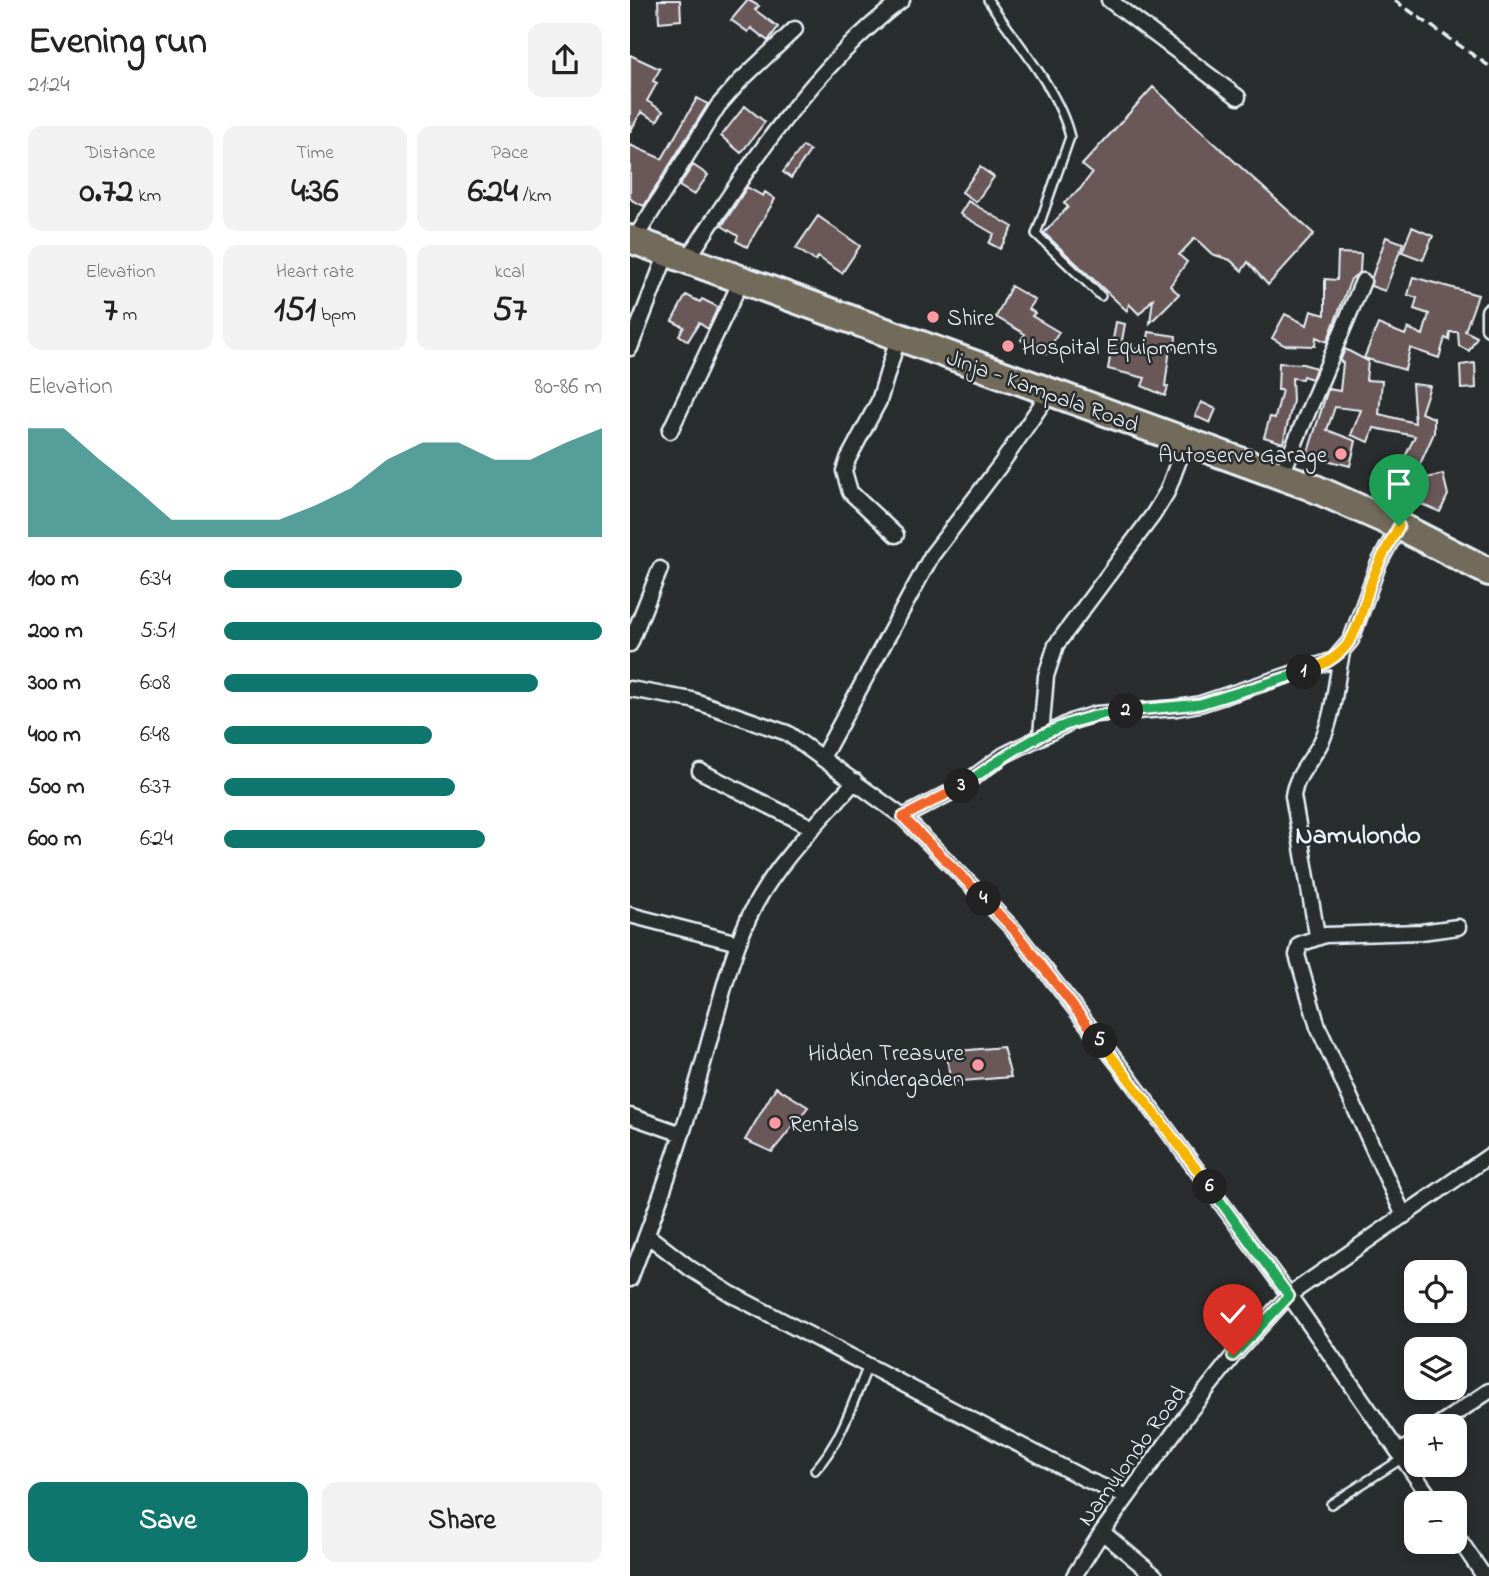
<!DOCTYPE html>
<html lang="en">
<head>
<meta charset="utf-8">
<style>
  body { margin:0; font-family:"Indie Flower",sans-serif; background:#f2f2f2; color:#222; height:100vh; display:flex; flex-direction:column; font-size:26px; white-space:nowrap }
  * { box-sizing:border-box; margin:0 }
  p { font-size:23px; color:#767676 }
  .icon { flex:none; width:38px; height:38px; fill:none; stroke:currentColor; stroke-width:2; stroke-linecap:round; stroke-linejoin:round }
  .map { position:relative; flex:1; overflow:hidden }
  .sheet { display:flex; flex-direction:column; background:#fff; width:630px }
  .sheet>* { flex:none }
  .buttons { position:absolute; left:774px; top:1260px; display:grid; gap:14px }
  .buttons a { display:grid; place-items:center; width:63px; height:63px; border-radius:14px; background:#fff; box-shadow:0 4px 10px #0003; font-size:35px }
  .pin { position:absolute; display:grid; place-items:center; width:60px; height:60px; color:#fff; margin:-72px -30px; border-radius:50% 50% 50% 0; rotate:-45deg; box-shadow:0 0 7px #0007 }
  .pin .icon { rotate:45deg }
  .km { position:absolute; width:35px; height:35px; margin:-18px; border-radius:50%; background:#222; color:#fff; font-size:19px; line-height:35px; text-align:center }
  .round { display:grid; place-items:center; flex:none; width:74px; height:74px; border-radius:14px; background:#f2f2f2 }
  .summary { display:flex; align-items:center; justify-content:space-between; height:119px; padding:0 28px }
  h1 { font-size:38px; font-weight:700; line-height:52px }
  .metrics { display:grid; grid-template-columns:repeat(3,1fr); gap:10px; height:119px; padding:7px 28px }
  .metrics div { display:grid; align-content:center; border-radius:14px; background:#f2f2f2; text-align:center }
  .metrics b { font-size:35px; font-weight:700 }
  .metrics small { font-size:19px; font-weight:400 }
  .metrics p { font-size:19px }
  .chart { height:196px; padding:14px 28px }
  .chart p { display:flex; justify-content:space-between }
  .chart svg { width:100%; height:126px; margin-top:7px; fill:#0f766e; opacity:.7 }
  .button { display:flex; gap:14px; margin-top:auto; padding:14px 28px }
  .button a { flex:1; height:80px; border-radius:14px; background:#0f766e; color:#fff; font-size:28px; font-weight:700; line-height:80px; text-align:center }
  .button a+a { background:#f2f2f2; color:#222 }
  ul { padding:0 28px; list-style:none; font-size:23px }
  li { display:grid; grid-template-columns:112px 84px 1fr; align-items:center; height:52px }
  li i { height:18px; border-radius:9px; background:#0f766e }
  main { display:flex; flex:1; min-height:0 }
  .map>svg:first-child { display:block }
  .building { fill:#6b5958; stroke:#e8f1f8; stroke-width:2 }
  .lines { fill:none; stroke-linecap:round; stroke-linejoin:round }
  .lane-casing { stroke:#e8f1f8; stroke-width:12 }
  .street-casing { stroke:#e8f1f8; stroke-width:19 }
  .highway-casing { stroke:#e8f1f8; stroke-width:32 }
  .lane { stroke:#2a2d2e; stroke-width:7 }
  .street { stroke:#2a2d2e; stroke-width:14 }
  .highway { stroke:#726b5a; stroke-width:26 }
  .rail { stroke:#e8f1f8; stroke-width:3.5; stroke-dasharray:10 5; stroke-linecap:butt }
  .split-1-casing { stroke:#fff; stroke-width:14 }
  .split-2-casing { stroke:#fff; stroke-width:14 }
  .split-3-casing { stroke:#fff; stroke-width:14 }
  .split-4-casing { stroke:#fff; stroke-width:14 }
  .split-5-casing { stroke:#fff; stroke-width:14 }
  .split-6-casing { stroke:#fff; stroke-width:14 }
  .split-7-casing { stroke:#fff; stroke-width:14 }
  .split-1 { stroke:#f5b400; stroke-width:9 }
  .split-2 { stroke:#22a559; stroke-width:9 }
  .split-3 { stroke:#22a559; stroke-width:9 }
  .split-4 { stroke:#f0652b; stroke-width:9 }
  .split-5 { stroke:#f0652b; stroke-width:9 }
  .split-6 { stroke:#f5b400; stroke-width:9 }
  .split-7 { stroke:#22a559; stroke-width:9 }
  .poi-dot { fill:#ff9aa2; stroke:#2a2d2e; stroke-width:2.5 }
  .labels { text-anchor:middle; stroke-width:5; stroke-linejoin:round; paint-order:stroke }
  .poi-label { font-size:23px; fill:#e8f1f8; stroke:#2a2d2e; text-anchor:start }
  .street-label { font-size:23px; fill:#e8f1f8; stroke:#2a2d2e }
  .quarter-label { font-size:26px; font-weight:bold; fill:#e8f1f8; stroke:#2a2d2e }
</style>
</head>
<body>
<main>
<section class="sheet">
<div class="summary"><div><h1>Evening run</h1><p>21:24</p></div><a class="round"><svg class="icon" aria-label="share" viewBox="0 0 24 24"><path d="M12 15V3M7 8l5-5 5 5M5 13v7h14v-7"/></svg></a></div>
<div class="metrics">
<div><p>Distance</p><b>0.72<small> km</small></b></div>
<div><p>Time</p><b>4:36</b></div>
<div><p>Pace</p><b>6:24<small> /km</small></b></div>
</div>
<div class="metrics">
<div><p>Elevation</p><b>7<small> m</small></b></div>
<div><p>Heart rate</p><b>151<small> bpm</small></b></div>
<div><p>kcal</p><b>57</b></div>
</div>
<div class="chart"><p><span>Elevation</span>80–86 m</p>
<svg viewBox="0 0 160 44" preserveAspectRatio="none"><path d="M0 44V6L10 6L20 17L30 27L40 38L50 38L60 38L70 38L80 33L90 27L100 17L110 11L120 11L130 17L140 17L150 11L160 6V44z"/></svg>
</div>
<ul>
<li><b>100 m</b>6:34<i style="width:63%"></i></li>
<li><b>200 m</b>5:51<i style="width:100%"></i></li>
<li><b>300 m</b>6:08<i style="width:83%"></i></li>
<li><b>400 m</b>6:48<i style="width:55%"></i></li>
<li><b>500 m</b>6:37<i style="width:61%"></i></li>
<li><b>600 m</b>6:24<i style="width:69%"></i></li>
</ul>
<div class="button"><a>Save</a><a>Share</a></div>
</section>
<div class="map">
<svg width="859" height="1576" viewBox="0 0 859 1576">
  <rect width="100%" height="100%" fill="#2a2d2e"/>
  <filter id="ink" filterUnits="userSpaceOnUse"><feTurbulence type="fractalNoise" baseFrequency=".0143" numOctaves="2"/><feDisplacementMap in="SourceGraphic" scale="14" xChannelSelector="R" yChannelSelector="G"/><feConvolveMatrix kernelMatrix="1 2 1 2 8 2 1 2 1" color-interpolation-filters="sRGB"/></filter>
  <g filter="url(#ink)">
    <path class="building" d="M28,0H50L51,20L29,22Z
      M118,0L129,6L125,10L148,27L138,41L121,28L118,32L101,20Z
      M0,55L30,69L23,81L27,83L17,101L33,111L27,121L11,112L0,132Z
      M523,87L684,234L638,285L618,262L612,271L600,260L582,254L565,238L549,255L557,262L540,286L549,294L520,323L523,299L509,314L499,304L497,311L414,233L438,207L434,203L450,189L462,173L452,165Z
      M67,98L78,104L14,206L3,201L0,198V145L32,159Z
      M115,106L135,122L111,153L91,136Z
      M173,146L180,151L161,178L153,172Z
      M63,165L78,175L64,195L49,186Z
      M350,167L364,177L346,202L332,192Z
      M117,187L133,196L135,192L145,199L117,247L106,241L108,236L92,226Z
      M338,201L383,227L370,249L359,243L364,234L330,214Z
      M188,216L230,246L212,273L188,257L185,261L166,248Z
      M782,227L803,236L793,260L772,252Z
      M756,237L773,243L755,291L741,286L742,277Z
      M708,253L731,254L730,272L721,279L697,342L686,337L685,346L654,345L642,338L655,314L677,325L681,311L695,315V279L707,280Z
      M783,277L848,295L835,331L847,337L839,351L829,346L828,332H820L819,340L815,338L809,358L780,348L775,370L734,358L748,324L775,335L778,328L793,335L799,314L784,309L787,298L778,295Z
      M381,286L405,300L399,309L405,313L402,316L429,332L416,354L391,340L395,334L366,317Z
      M56,295L70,302L72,299L88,307L78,329L69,323L58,341L49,335L54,327L42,321Z
      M486,322L495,324L491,346L516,351L519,332L546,336L545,349L540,348L535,386L538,387L535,396L512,386L515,378L478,369Z
      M715,349L738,361L736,380L752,381L749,414L785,423L782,384L800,386L791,413L804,418V433L783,480L767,473L785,436L744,428L739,442L721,435L731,410L705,407L697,430L726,441L720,466L677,455L698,389L710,391L713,363L710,361Z
      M649,363L673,364L686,368L682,379L673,376L672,379L662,378L663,401L653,443L634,437L640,417L645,418L652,390H648Z
      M845,363L846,388L831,389L830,365Z
      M571,402L586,409L580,423L565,416Z
      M813,474L818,495L810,512L777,498L784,481Z
      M373,1047L381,1077L320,1082L317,1052Z
      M146,1087L178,1107L142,1152L115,1140Z"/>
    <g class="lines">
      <defs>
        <path id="lane" d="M358,0C385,40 429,90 440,137L406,234L471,296
          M185,1470C211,1442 223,1401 238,1366
          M701,1504L773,1458"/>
        <path id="street" d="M479,0L608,97
          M4,240L88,106L110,81L165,29
          M57,260C118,167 182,68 272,0
          M859,311V328
          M0,348L37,253
          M40,431L111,281
          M651,476L733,281
          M266,535L220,492L214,471L218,459L249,401L268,338
          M0,644L30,569
          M0,689L62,700L157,733L273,817L330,874L384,930L493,1070L659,1295L804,1503
          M411,735L416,676L426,645L523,515L537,492L556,441
          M192,758L302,555L371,464L420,392
          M70,771L183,828
          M273,817L327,789L374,755L443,721L466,714L547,708L570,704L704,660L721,640L748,565L769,526
          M0,915L108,943
          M687,935L663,796C666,773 684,759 693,738C704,713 706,680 712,653
          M0,1116L52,1134
          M774,1216L688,1027L667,955L670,944L695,935L791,932L828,927
          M17,1235L61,1269L101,1294L455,1479L497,1497
          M0,1279C27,1209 52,1139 72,1067C88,1013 99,955 125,905C150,859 191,820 225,781
          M807,1426L859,1391
          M770,1452L786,1441
          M472,1532L525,1576
          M824,1532L854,1576
          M444,1576L472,1532L559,1412L603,1356L659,1295L859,1156"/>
        <path id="highway" d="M0,239L679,486L769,526L859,572"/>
      </defs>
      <use href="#lane" class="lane-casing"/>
      <use href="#street" class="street-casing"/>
      <use href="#highway" class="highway-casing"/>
      <use href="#lane" class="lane"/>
      <use href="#street" class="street"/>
      <use href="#highway" class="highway"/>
      <path class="rail" d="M764,0L859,66"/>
    </g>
  </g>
  <g class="lines" filter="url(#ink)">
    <defs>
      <path id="split-1" d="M674,672C728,654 725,628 742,580C749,561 759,544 769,526"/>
      <path id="split-2" d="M496,711L570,704L674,672"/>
      <path id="split-3" d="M332,786C385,748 430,717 496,711"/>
      <path id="split-4" d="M332,786L273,817L354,899"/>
      <path id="split-5" d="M354,899L384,930L470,1041"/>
      <path id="split-6" d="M470,1041L580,1187"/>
      <path id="split-7" d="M580,1187L659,1296L603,1356"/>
    </defs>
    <use href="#split-1" class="split-1-casing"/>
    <use href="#split-2" class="split-2-casing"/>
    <use href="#split-3" class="split-3-casing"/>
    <use href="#split-4" class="split-4-casing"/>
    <use href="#split-5" class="split-5-casing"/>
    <use href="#split-6" class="split-6-casing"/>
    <use href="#split-7" class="split-7-casing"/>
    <use href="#split-1" class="split-1"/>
    <use href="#split-2" class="split-2"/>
    <use href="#split-3" class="split-3"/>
    <use href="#split-4" class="split-4"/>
    <use href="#split-5" class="split-5"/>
    <use href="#split-6" class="split-6"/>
    <use href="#split-7" class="split-7"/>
  </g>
  <g class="poi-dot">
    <circle cx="303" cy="317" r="7"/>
    <circle cx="378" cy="346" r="7"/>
    <circle cx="711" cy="454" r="7"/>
    <circle cx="348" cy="1065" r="7"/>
    <circle cx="145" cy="1123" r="7"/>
  </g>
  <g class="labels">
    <g class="poi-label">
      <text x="317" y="325">Shire</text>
      <text x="392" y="354">Hospital Equipments</text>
      <text x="697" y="462" text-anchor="end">Autoserve Garage</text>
      <text x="334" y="1060" text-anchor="end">Hidden Treasure<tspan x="334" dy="26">Kindergaden</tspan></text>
      <text x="159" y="1131">Rentals</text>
    </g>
    <g class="street-label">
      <text transform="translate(413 390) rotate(20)" y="8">Jinja - Kampala Road</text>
      <text transform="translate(501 1455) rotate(-54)" y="8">Namulondo Road</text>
    </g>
    <g class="quarter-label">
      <text x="728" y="843">Namulondo</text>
    </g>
  </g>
</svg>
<div class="buttons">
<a><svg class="icon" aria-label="locate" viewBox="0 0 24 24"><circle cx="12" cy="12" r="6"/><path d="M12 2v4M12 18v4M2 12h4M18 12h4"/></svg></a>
<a><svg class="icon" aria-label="layers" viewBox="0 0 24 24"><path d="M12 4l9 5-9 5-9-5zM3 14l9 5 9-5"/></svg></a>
<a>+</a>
<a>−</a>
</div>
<div class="pin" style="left:769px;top:526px;background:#1e9e55"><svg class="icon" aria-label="arrive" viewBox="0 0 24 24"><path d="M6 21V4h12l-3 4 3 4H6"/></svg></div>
<div class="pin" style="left:603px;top:1356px;background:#d93025"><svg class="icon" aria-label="check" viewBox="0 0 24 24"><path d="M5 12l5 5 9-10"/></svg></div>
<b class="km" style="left:674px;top:672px">1</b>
<b class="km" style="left:496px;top:711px">2</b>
<b class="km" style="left:332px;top:786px">3</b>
<b class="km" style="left:354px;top:899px">4</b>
<b class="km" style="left:470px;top:1041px">5</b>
<b class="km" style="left:580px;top:1187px">6</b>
</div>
</main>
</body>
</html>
